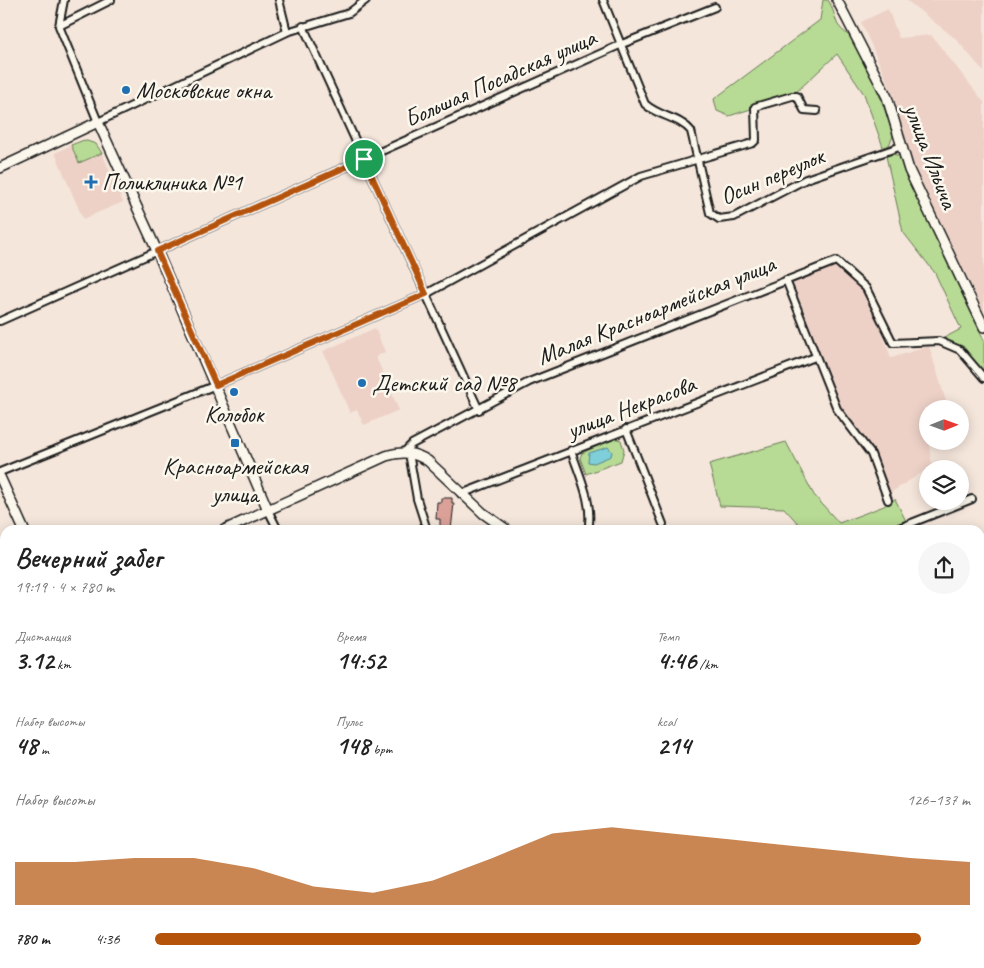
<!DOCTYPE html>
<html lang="ru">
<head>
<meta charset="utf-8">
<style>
  body { margin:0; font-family:Caveat,sans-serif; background:#f6f6f6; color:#222; height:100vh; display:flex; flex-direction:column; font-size:19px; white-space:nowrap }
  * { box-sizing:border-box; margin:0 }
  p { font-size:16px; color:#767676 }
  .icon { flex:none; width:28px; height:28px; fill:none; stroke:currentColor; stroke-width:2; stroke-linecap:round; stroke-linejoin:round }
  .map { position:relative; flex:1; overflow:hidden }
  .side { position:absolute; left:0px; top:525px; width:985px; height:444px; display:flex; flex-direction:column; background:#fff; border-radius:15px 15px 0 0; box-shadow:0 2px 12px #0003 }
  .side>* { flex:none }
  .needle { width:32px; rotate:89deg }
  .buttons { position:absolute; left:919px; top:400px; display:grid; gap:10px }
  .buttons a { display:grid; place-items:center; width:50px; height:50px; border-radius:50%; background:#fff; box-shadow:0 2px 12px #0003; font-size:25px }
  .pin { position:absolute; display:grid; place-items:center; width:42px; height:42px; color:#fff; margin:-21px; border:2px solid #fff; border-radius:50%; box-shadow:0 1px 5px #0007 }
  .round { display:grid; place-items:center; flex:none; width:52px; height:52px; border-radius:26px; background:#f6f6f6 }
  .headline { display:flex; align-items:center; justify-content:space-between; height:85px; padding:0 15px }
  h1 { font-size:28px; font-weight:800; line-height:38px }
  .figures { display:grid; grid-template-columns:repeat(3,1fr); gap:8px; height:85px; padding:5px 15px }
  .figures div { display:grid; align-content:center }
  .figures b { font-size:25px; font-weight:800 }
  .figures small { font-size:14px; font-weight:400 }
  .figures p { font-size:14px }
  .chart { height:140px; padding:10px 15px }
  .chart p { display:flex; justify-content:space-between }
  .chart svg { width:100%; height:90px; margin-top:5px; fill:#b45309; opacity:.7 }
  ul { padding:0 15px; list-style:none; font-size:16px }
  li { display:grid; grid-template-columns:80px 60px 1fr; align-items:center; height:38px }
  li i { height:12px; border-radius:6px; background:#b45309 }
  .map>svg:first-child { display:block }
  .built { fill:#edd1c7 }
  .green { fill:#b7da94; stroke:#6a7b58 }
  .water { fill:#7fcfdb; stroke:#57878f }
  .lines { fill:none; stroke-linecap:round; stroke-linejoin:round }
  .stream { stroke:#57878f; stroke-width:2 }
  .building { fill:#dba199; stroke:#1c1c1c }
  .street-casing { stroke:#1c1c1c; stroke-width:10 }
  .secondary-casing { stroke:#1c1c1c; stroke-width:12 }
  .street { stroke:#fbf7ec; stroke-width:6 }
  .secondary { stroke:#fbf7ec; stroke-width:9 }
  .route-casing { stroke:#fff; stroke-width:10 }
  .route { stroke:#b45309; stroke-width:6 }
  .poi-dot { fill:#1f6fb2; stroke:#fbf7ec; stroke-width:2 }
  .labels { text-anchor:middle; stroke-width:5; stroke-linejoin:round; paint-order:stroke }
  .street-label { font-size:24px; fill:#1c1c1c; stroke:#fbf7ec }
  .poi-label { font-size:24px; fill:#1c1c1c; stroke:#fbf7ec; text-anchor:start }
</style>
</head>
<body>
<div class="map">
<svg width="984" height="968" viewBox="0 0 984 968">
  <rect width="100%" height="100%" fill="#f5e6db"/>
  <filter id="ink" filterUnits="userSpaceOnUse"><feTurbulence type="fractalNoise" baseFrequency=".02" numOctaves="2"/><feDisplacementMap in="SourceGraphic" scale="10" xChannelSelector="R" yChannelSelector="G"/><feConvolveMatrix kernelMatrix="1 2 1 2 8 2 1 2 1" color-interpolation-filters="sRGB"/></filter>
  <g filter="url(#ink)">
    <path class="built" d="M906,0H984V72L956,39Z
      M888,9L899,38L931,35L984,102V312L914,169L893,95L861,22Z
      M71,145L79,163L102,153L123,202L83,219L55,153Z
      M836,261L866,288L891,358L929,346L946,401L924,409L932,466L890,493L874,452L841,406L791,279Z
      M375,328L385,352L376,357L399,410L364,425L357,410L350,413L323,351Z
      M5,635V724L0,725V637Z"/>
    <path class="green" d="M823,0H828C834,9 834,17 838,25C842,31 848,34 852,39C870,66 884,105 893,136L889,145L883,147L864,94L837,54L792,96L729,116L717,111L714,99L820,20Z
      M84,140L96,144L102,153L79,163L71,145Z
      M893,154L899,156L904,172L984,340V373L963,349L944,338L961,329L935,273L903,232L886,156Z
      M616,438L621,440L624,450L621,461L586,474L580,458L582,453Z
      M786,442L814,495L839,523L884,506L895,499L906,521L882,530H804L784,508L720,506L709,464Z
      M5,808V891L0,887V810Z"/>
    <path class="water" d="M608,447L612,452L611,456L594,463L588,462L589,453Z"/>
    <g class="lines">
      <path class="stream" d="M456,964L463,968"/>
    </g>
    <path class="building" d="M441,498H452V503H454L451,530H440V519H436L437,502H441Z"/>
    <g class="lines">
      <defs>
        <path id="street" d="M279,0L287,32
          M603,0L645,104C659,117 680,117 691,131L710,213L719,219L734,217L806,179L902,146
          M59,26L98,122L287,32L349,13L366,0
          M59,26L111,0
          M59,26L64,0
          M303,26L479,410
          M786,280L837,409L871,454L888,500
          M0,321L622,44L715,7
          M626,429L663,524
          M571,450C579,475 594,504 588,530
          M404,452L412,444L529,382L836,261L866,288L893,343L939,341L960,350L984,378
          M409,453L417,499L427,530
          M0,472L216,385L426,294L641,176L753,143L756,140L755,107L792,96H797L804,110L817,111
          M461,494L815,357
          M268,510L278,530
          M894,530L972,499
          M980,666L984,665
          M947,965L979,966L984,962"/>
        <path id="secondary" d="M837,0L887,97L909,170L984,327
          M0,168L98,122L157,251L268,510
          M0,477L24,530
          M224,530L386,456C402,451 414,452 428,461L483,513L507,530
          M980,851H984"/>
      </defs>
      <use href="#street" class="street-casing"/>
      <use href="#secondary" class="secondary-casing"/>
      <use href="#street" class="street"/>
      <use href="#secondary" class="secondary"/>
    </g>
  </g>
  <g class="lines" filter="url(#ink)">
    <defs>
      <path id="route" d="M364,159L426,294L216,385L157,251Z"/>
    </defs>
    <use href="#route" class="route-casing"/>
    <use href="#route" class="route"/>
  </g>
  <g class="poi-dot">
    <circle cx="126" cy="90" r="5"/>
    <path d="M88.5 174.5h5v5h5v5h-5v5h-5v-5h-5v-5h5z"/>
    <circle cx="362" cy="383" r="5"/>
    <circle cx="234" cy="392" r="5"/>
    <rect x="230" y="438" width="10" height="10" rx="2.5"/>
  </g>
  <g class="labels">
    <g class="street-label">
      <text transform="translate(500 78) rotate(-24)" y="8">Большая Посадская улица</text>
      <text transform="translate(931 156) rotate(69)" y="8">улица Ильича</text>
      <text transform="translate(772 176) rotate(-23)" y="8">Осин переулок</text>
      <text transform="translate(656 310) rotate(-22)" y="8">Малая Красноармейская улица</text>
      <text transform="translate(631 407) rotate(-21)" y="8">улица Некрасова</text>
    </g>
    <g class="poi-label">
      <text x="136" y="98">Московские окна</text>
      <text x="102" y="190">Поликлиника №1</text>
      <text x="372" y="391">Детский сад №8</text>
      <text x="234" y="422" text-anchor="middle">Колобок</text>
      <text x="235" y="474" text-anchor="middle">Красноармейская<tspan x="235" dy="28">улица</tspan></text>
    </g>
  </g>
</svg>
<div class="buttons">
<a><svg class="needle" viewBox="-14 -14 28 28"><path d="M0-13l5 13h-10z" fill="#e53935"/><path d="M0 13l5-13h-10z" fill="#767676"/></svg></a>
<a><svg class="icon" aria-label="layers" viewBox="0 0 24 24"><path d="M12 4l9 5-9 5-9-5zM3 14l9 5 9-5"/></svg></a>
</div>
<div class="pin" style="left:364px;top:159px;background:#1e9e55"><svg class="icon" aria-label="arrive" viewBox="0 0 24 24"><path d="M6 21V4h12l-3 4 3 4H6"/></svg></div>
<section class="side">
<div class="headline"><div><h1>Вечерний забег</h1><p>19:19 · 4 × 780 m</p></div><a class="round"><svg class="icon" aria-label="share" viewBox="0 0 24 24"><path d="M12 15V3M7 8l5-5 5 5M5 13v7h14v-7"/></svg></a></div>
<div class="figures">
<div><p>Дистанция</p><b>3.12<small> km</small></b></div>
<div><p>Время</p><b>14:52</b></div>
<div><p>Темп</p><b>4:46<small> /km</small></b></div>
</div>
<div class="figures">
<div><p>Набор высоты</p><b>48<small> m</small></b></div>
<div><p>Пульс</p><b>148<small> bpm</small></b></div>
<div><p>kcal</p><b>214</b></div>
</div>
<div class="chart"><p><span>Набор высоты</span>126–137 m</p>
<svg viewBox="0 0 160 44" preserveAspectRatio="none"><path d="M0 44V23L10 23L20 21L30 21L40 26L50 35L60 38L70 32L80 21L90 9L100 6L110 9L120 12L130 15L140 18L150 21L160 23V44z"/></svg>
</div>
<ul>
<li><b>780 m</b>4:36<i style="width:94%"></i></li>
</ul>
</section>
</div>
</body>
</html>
